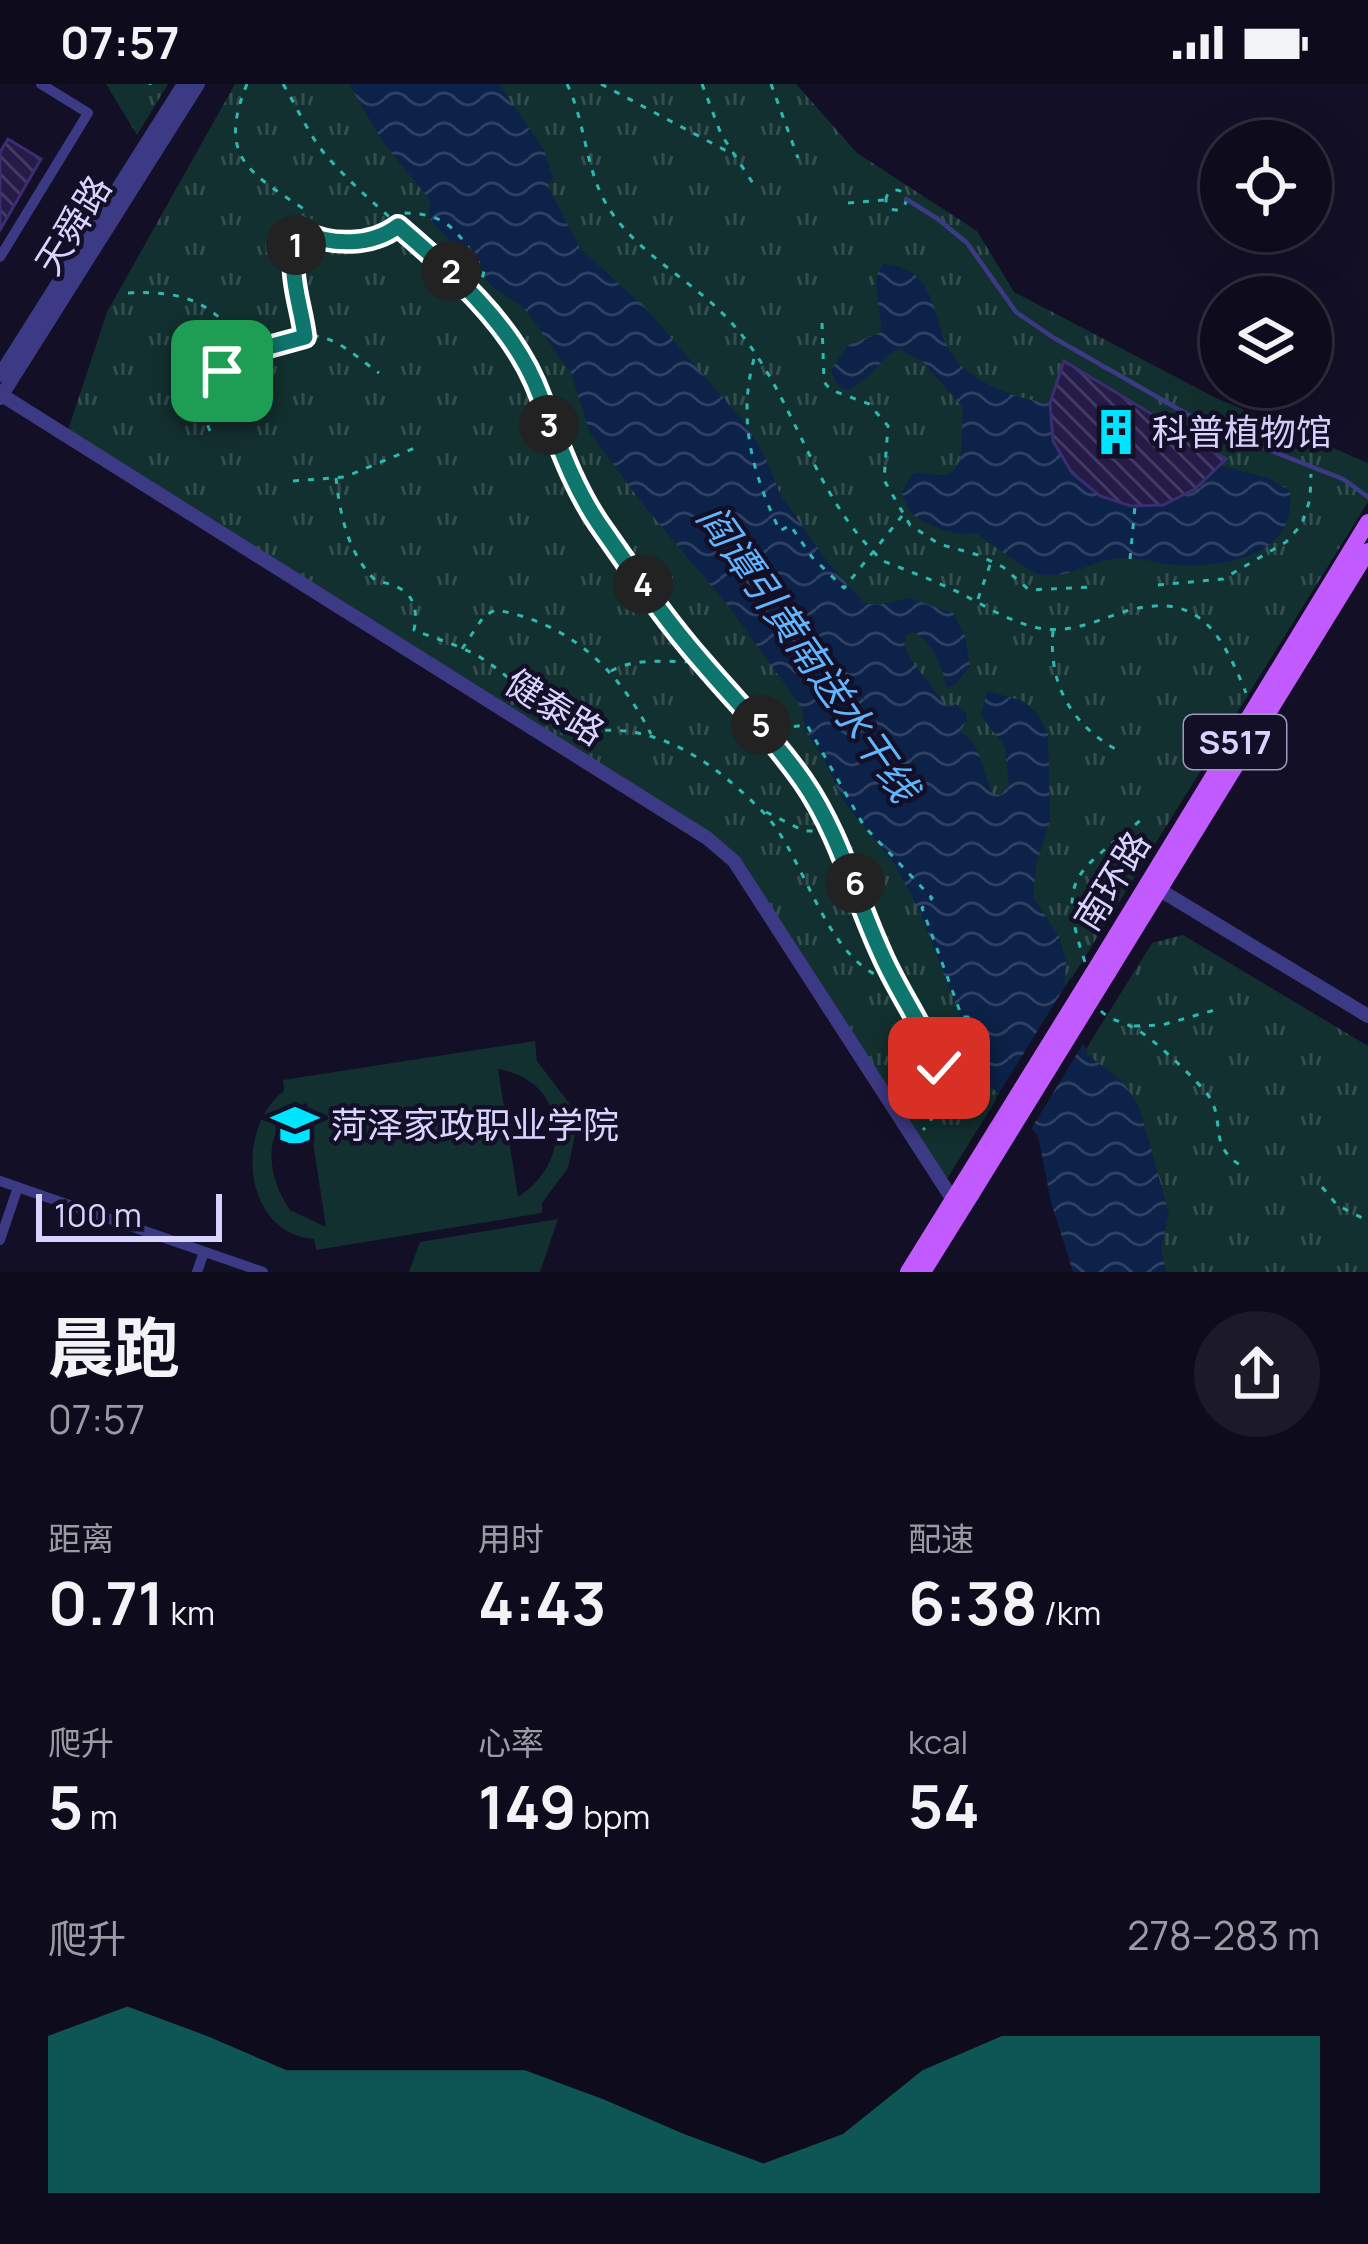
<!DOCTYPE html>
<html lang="zh">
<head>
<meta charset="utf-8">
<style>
  body { margin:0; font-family:Manrope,"Noto Sans SC",sans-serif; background:#1c1929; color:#f1f3f6; height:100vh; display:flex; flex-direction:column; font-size:45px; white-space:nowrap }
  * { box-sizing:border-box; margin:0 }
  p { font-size:39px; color:#9b9ba3 }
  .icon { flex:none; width:66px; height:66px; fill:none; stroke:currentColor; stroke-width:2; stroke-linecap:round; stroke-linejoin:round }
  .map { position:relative; height:1188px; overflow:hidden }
  .details { display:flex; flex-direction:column; background:#0e0b1c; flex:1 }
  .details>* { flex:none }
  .tools { position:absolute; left:1200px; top:36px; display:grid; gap:24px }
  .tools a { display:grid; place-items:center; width:132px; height:132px; border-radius:50%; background:#0e0b1c; box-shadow:0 12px 48px #0002,0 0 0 3px #2e2b3b; font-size:60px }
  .scale { position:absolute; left:36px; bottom:30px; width:186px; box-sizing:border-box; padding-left:12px; border:6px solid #d9d4ff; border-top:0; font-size:33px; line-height:42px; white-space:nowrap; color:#d9d4ff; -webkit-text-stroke:9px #130f26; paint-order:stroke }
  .pin { position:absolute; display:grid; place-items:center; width:102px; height:102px; color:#fff; margin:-51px; border-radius:24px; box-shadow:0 6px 18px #0006 }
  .km { position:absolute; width:60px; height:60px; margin:-30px; border-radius:50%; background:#222; color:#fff; font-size:33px; line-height:60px; text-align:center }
  .round { display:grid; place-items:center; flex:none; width:126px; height:126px; border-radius:63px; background:#1c1929 }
  .overview { display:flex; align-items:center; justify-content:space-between; height:204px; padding:0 48px }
  h1 { font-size:66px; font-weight:700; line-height:90px }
  .figures { display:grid; grid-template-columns:repeat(3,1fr); gap:18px; height:204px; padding:12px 48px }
  .figures div { display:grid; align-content:center }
  .figures b { font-size:60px; font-weight:700 }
  .figures small { font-size:33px; font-weight:400 }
  .figures p { font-size:33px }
  .chart { height:336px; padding:24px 48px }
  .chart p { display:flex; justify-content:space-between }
  .chart svg { width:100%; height:216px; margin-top:12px; fill:#0f766e; opacity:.7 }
  .status { display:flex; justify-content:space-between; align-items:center; height:84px; padding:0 60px; background:#0e0b1c; direction:ltr }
  .status svg { height:33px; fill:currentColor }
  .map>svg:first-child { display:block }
  .grass { fill:#12302f; fill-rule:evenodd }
  .park { fill:url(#park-tufts) }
  .water { fill:url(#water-waves) }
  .pier { fill:#130f26 }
  .building { fill:url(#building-back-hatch); stroke:#3b2d73; stroke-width:3 }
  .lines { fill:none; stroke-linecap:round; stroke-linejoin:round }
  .path { stroke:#2fb8b0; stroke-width:3; stroke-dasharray:6 9; stroke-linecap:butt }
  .service { stroke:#3d3a85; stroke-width:4.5 }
  .minor { stroke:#3d3a85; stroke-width:10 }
  .tertiary { stroke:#3d3a85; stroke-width:14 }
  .primary { stroke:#c25bff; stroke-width:16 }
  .primary-bridge { stroke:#c25bff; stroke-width:16 }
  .route-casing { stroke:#fff; stroke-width:24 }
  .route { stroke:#0f766e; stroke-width:15 }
  .labels { text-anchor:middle; stroke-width:9; stroke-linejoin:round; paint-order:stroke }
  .shield { fill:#130f26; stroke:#9e99be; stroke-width:3 }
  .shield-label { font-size:33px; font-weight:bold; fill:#d9d4ff }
  .street-label { font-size:36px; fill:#d9d4ff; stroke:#130f26 }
  .poi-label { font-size:36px; fill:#d9d4ff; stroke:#130f26; text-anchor:start }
  .water-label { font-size:39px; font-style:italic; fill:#62b6ff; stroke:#130f26 }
</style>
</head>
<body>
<div class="status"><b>07:57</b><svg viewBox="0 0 49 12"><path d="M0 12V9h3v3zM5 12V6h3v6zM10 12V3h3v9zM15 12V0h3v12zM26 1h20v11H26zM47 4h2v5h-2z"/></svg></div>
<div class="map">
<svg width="1368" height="1188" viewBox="0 0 1368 1188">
  <defs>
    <pattern id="park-tufts" width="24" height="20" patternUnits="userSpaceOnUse" patternTransform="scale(3)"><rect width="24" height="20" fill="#12302f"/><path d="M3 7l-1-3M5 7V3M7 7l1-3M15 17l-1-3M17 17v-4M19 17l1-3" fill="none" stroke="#344d4e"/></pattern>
    <pattern id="water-waves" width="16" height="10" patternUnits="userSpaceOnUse" patternTransform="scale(3)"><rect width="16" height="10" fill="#0c2248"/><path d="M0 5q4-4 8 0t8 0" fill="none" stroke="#2f4163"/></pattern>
    <pattern id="building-back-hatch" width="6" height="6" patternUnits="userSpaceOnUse" patternTransform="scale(3)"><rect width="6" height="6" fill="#241b47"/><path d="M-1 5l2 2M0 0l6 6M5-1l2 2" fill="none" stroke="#433b63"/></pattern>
  </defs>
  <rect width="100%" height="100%" fill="#130f26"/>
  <path class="grass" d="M535,957L537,977L569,1019L575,1051L568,1084L542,1119V1129L316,1166L314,1155C243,1150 234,1044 284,1007L283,996ZM498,985C568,997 575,1077 518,1113ZM306,1019L307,1020L326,1143L290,1126C265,1089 261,1041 306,1019Z
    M558,1135L540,1188H409L420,1158Z"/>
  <path class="park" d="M106,0H168L137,51Z
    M235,0H796L857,69L977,147L1014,208L1214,313L1368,379V418L943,1101L734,777L66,352L107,228Z
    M1183,851L1368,962V1188H1113L1086,965L1152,859Z"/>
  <path class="water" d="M349,0H499L544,66L553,94L548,102L580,165L643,221L743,337L764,370L780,410L829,480L864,519L878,521L909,514L953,529L965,552L970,582L957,599L947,604C942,583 933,557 913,548L906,551L904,561L911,576L948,624L953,618L966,629L967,637L960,647C983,662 982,687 993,710L1001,711L1009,701L1005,663L981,632L987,607L1023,617L1038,630L1048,651L1050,737L1036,781L1033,813L1060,854L1066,879L1064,913L1088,971L1123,998L1139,1022L1169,1129L1161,1166L1167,1188H1073L1051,1118L1038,1052L984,995L920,828L894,779L844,718L823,673L805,647L802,624L730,524L645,423L590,349L571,289L524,224L494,204L429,134L430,116L382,57Z
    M883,180C940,184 930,236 952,270C969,298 1019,316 1050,319C1050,416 1156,459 1220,382L1269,394L1290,407C1297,472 1228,483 1176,481C1158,480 1138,472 1120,474C1093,476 1065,497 1038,490C1029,488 986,456 976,449C958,453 923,442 910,427C906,421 905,414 902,408L912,390C924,386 929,391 941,391C969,392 960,341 963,324L924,279L900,265C878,269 846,337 831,286L848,261L880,249C885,226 867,200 883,180Z"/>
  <path class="pier" d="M1071,893L1070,912L1087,953L1028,1050L996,1014Z"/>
  <path class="building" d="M8,55L41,75L0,146V68Z
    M1064,277L1226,375L1195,405L1163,421L1131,422L1100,412L1072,389L1053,357L1050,319Z"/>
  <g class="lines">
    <path class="path" d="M150,0V1
      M247,0C218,71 246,87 304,125C308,145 294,162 293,183C292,206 302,230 305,253
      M283,0C299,26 310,55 331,77C382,133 447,175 494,235C541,298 554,371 597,437C627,484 663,532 699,575C735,618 775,654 805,700C843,756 858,822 887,882C910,929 971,995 923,1046
      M567,0C586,39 585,86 608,123C638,171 691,195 729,236C795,307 810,411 883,477C909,487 935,497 960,509C987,523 1015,541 1045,545C1071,548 1094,538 1117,530C1194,504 1219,542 1246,609
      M601,0L736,72
      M702,0L721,50L756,104
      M771,0L798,74
      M886 116a10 10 0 1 1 20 0a10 10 0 1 1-20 0Z
      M848,119L884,116
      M392,135L398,129C449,128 457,147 484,187L478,212
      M303,149C331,161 372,163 397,144
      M128,209C183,206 217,218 246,268
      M822,239L824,298L831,306L869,320L888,342L884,396L910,441L939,460L978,471L1003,483L1029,506L1090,503
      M754,275C737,336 753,391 780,447L790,441L812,473L844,504L902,432
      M210,347C184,287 245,272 288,260C298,257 305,251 315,252C340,255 360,276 379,289
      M336,394C340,431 348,470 376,497C406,502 420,514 414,546C438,556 467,563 489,579C516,598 540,624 570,640C588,650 612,644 632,648C685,657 726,691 763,728C807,773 825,882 893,897
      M293,397L345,393L417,363
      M1130,475L1135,422
      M1158,501L1223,495L1286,458L1302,440L1310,415L1311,390
      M978,515L991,478
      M1053,547C1048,600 1072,642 1119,667
      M462,565L484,532L495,526C569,538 618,585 651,650
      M611,587C636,573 671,578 700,578
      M764,646L807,641L864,742L932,814L922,824L962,933H968L976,969L969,990
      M766,728L804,747H829
      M1085,878C1054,788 1081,788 1143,734
      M1101,927C1111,937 1122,937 1134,944C1153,954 1189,989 1204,1006C1230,1035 1203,1061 1245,1084
      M1134,942L1162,941L1218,925
      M1322,1103L1337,1121L1368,1137"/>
    <path class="service" d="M906,115L938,135L967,159L1016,228L1054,254L1208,342L1343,395L1368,413"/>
    <path class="minor" d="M0,173L88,29L41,0
      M0,1097L263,1188
      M0,1156L18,1103
      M197,1188L204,1168"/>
    <path class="tertiary" d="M0,291L184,0
      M0,310L707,754L734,777L953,1116
      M0,314L198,0
      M1160,806L1368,932"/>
    <path class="primary" d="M1101,876L1368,438
      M1108,889L1368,467
      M908,1188L965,1096
      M923,1188L971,1111"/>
    <path class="primary-bridge" d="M965,1096L1101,876
      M971,1111L1108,889"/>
  </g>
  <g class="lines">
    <defs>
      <path id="route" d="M222,287L247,269L305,253C301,217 283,182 303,148C332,162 372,162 398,142C450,187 507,235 535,299C555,347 569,396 599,440C632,487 665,536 703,579C737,619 773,654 803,697C840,750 855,813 882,871C899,910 925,944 939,984"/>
    </defs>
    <use href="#route" class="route-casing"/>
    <use href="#route" class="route"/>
  </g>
  <defs>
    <symbol id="building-bare" viewBox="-9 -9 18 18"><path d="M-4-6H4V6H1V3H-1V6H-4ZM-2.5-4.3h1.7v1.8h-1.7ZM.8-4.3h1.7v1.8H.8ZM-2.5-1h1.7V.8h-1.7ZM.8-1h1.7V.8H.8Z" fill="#00e5ff" stroke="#130f26" stroke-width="2.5" paint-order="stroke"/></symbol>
    <symbol id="university-bare" viewBox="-9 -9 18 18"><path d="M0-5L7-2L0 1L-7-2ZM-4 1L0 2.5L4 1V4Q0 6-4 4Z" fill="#00e5ff" stroke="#130f26" stroke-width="2.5" paint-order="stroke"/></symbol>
  </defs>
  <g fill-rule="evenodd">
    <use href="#building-bare" x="1083" y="315" width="66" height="66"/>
    <use href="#university-bare" x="262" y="1008" width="66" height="66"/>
  </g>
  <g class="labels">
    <rect class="shield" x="1184" y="631" width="102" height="54" rx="9"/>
    <g class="shield-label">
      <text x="1235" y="670">S517</text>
    </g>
    <g class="street-label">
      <text transform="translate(73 141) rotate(-58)" y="13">天舜路</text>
      <text transform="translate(555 623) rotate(32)" y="13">健泰路</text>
      <text transform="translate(1112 797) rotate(-58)" y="13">南环路</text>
    </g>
    <g class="poi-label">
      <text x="1152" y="361">科普植物馆</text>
      <text x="331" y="1054">菏泽家政职业学院</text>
    </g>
    <g class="water-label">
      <text transform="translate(808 569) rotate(55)" y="14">阎谭引黄南送水干线</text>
    </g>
  </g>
</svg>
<div class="tools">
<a><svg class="icon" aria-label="locate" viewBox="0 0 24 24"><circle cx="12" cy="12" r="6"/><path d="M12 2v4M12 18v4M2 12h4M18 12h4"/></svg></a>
<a><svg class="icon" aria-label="layers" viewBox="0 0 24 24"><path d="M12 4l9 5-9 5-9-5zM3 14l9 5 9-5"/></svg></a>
</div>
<div class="scale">100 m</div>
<div class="pin" style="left:222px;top:287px;background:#1e9e55"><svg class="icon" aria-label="arrive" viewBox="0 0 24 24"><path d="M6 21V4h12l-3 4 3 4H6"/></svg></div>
<div class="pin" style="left:939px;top:984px;background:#d93025"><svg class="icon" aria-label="check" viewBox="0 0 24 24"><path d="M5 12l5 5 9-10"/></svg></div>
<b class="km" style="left:296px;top:161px">1</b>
<b class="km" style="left:451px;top:187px">2</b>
<b class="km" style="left:549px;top:341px">3</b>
<b class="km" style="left:643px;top:500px">4</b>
<b class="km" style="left:761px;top:641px">5</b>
<b class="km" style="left:855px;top:799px">6</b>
</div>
<section class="details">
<div class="overview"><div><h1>晨跑</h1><p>07:57</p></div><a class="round"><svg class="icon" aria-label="share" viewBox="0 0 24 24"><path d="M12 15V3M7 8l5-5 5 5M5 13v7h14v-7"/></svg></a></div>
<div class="figures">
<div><p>距离</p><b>0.71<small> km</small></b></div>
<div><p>用时</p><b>4:43</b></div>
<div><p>配速</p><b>6:38<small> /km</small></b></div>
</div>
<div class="figures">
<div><p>爬升</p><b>5<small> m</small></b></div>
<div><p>心率</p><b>149<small> bpm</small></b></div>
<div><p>kcal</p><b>54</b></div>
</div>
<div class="chart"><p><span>爬升</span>278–283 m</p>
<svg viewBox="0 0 160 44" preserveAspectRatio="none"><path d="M0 44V12L10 6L20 12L30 19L40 19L50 19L60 19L70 25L80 32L90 38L100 32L110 19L120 12L130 12L140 12L150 12L160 12V44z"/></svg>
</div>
</section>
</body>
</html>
